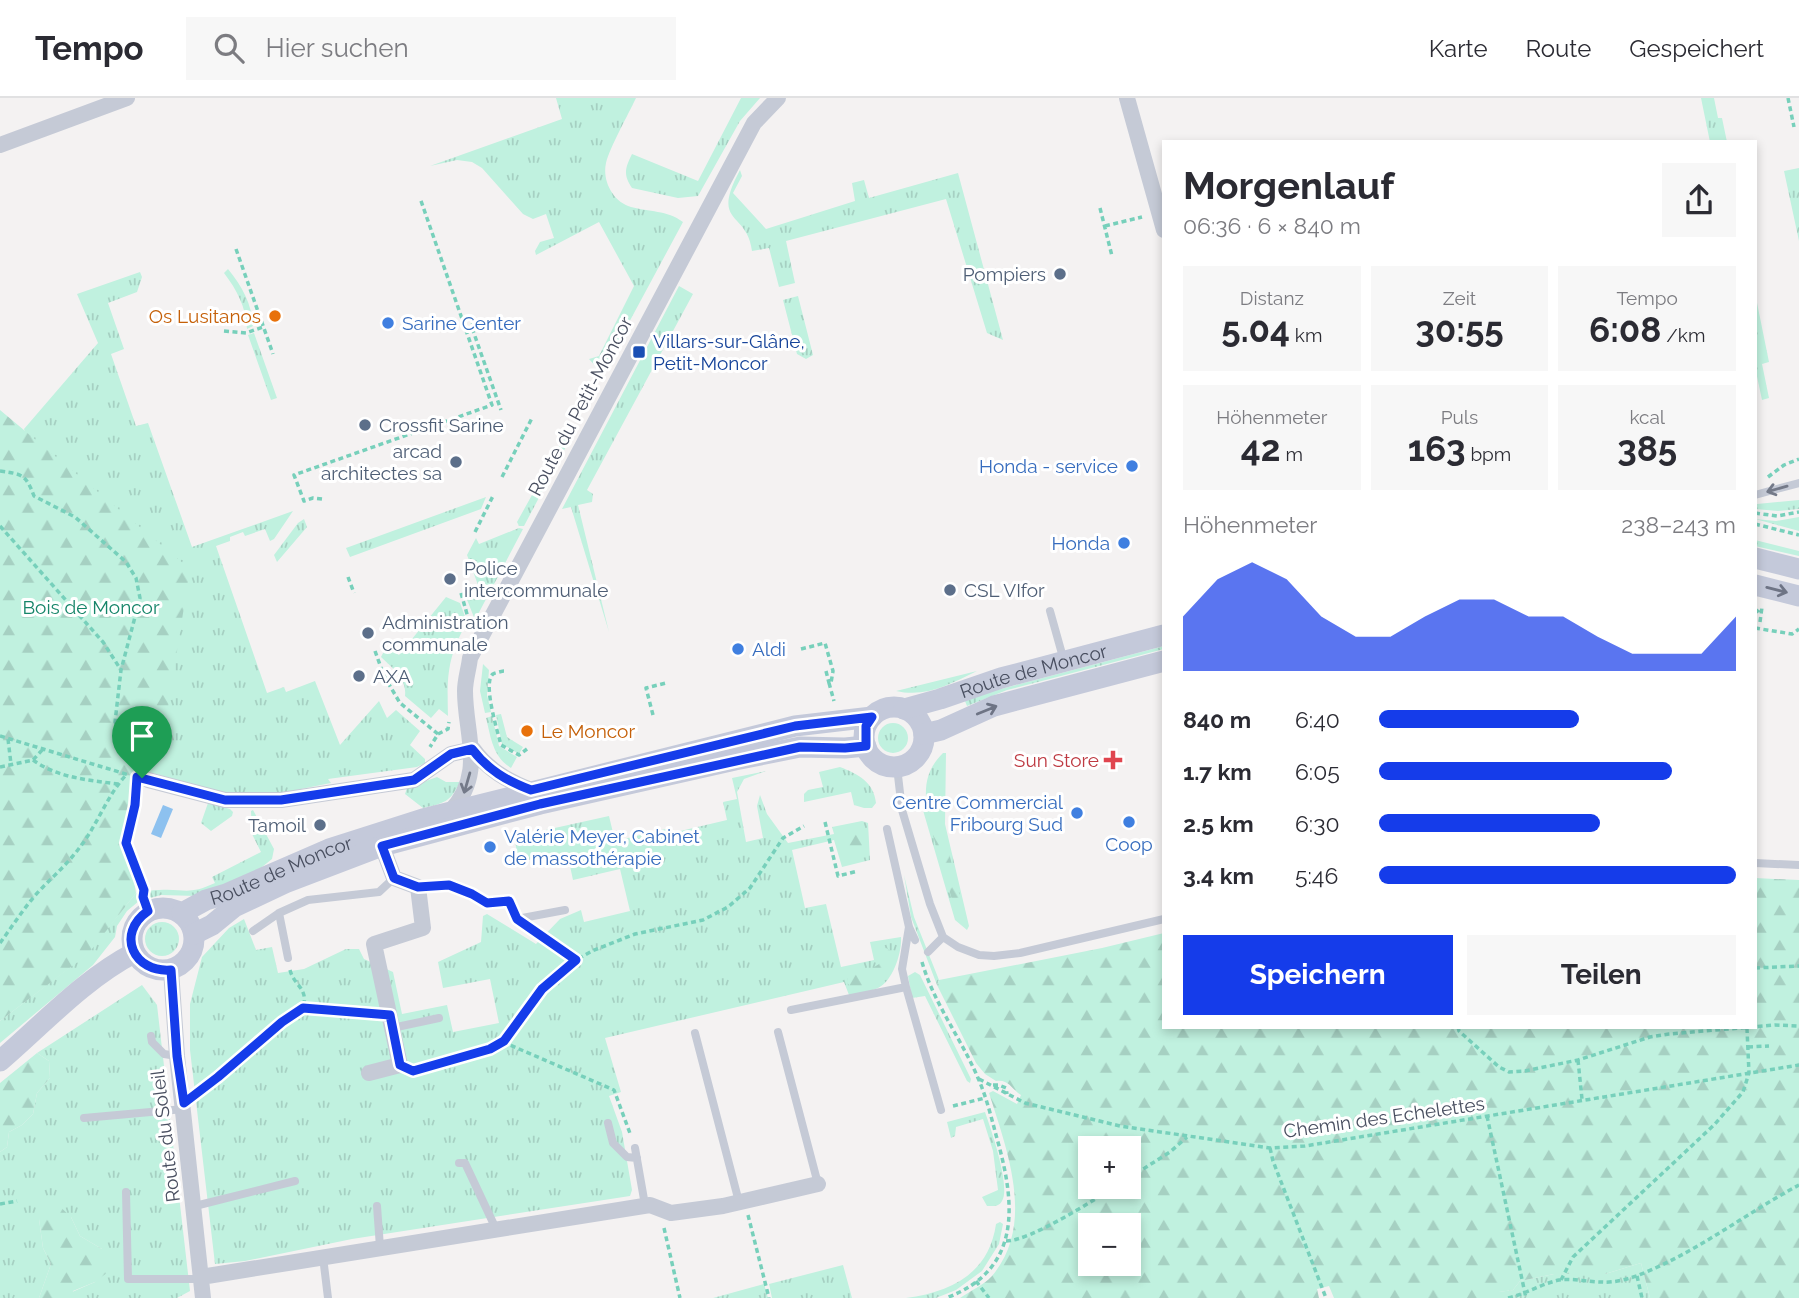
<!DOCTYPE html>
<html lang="de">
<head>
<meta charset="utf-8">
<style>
  body { margin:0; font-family:Raleway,sans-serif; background:#f7f7f7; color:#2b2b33; height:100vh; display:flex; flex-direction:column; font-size:26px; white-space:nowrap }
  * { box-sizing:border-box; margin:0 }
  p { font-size:23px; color:#7c7c81 }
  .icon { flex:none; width:38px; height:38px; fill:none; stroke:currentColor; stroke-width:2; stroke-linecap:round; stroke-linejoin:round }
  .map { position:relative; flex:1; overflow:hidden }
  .side { position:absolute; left:1162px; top:42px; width:595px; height:889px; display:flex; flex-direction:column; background:#fff; border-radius:0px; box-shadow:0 4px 10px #0003 }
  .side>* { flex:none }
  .buttons { position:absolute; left:1078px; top:1038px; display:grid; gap:14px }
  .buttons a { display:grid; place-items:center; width:63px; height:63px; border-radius:0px; background:#fff; box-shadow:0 4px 10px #0003; font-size:35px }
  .pin { position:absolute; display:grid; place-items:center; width:60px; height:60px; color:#fff; margin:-72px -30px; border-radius:50% 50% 50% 0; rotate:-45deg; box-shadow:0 0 7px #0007 }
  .pin .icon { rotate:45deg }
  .round { display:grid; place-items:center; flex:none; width:74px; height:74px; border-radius:0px; background:#f7f7f7 }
  .head { display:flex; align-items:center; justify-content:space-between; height:119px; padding:0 21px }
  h1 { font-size:38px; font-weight:700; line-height:52px }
  .figures { display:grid; grid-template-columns:repeat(3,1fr); gap:10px; height:119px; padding:7px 21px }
  .figures div { display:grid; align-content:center; border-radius:0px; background:#f7f7f7; text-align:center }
  .figures b { font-size:35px; font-weight:700 }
  .figures small { font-size:19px; font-weight:400 }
  .figures p { font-size:19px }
  .chart { height:196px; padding:14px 21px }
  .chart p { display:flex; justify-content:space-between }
  .chart svg { width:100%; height:126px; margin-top:7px; fill:#153cea; opacity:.7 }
  .primary-button { display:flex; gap:14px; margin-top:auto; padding:14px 21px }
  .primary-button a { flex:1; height:80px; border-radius:0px; background:#153cea; color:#fff; font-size:28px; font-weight:700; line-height:80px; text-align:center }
  .primary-button a+a { background:#f7f7f7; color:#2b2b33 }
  ul { padding:0 21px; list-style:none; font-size:23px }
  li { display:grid; grid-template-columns:112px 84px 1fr; align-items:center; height:52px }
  li i { height:18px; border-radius:9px; background:#153cea }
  header { display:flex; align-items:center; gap:42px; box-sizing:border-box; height:98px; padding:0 35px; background:#fff; border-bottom:2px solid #e1e1e2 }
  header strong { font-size:33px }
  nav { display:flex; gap:38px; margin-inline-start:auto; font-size:24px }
  .search { width:490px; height:63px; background:#f7f7f7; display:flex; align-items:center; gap:18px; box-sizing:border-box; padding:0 24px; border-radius:0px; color:#7c7c81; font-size:26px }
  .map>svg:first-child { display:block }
  .grass { fill:url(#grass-tufts) }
  .forest { fill:url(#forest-firs); fill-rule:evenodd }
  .water { fill:#8dc1ef }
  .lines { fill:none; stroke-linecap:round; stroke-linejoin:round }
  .path { stroke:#77d0bb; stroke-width:3.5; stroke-dasharray:5 3.5; stroke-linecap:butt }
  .service { stroke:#c5cad6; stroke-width:8 }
  .minor { stroke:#c5cad6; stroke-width:16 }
  .secondary { stroke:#c4c9da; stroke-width:21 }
  .oneway { stroke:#747a89 }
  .oneway2 { stroke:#6e7485 }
  .route-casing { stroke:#fff; stroke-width:14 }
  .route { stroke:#153cea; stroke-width:9 }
  .service-dot { fill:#5c6f8a; stroke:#fff; stroke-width:2.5 }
  .food-dot { fill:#e8710a; stroke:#fff; stroke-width:2.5 }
  .shop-dot { fill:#3f7fe0; stroke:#fff; stroke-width:2.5 }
  .transit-dot { fill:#1a4fb4; stroke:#fff; stroke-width:2.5 }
  .health-dot { fill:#e0444e; stroke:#fff; stroke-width:2.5 }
  .labels { text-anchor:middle; stroke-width:6; stroke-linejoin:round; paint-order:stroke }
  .service-label { font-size:19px; fill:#4e5e75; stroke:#fff; text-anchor:start }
  .food-label { font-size:19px; fill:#c56008; stroke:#fff; text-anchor:end }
  .shop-label { font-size:19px; fill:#366cbe; stroke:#fff; text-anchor:start }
  .transit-label { font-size:19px; fill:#164399; stroke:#fff; text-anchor:start }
  .street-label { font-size:19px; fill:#494f60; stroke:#fff }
  .park-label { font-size:19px; fill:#158569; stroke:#fff }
  .health-label { font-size:19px; fill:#be3a42; stroke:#fff; text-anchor:end }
</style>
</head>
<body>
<header>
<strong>Tempo</strong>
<div class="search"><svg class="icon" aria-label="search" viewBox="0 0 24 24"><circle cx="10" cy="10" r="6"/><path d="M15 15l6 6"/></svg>Hier suchen</div>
<nav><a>Karte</a><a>Route</a><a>Gespeichert</a></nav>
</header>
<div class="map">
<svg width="1799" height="1200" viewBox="0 0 1799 1200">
  <defs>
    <pattern id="grass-tufts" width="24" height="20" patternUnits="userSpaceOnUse" patternTransform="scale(1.75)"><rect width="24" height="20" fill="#c0f1df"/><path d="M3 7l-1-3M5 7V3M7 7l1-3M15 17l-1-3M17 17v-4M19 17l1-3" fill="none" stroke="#a6d0c2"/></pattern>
    <pattern id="forest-firs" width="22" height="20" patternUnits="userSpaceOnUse" patternTransform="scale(1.75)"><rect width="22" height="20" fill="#c0f1df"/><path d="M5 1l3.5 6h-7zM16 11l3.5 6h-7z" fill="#a6d0c2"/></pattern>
  </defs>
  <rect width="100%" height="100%" fill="#f4f2f2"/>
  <path class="grass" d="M556,0H636C628,17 610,49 606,65C602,83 613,104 631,109C649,114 667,112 683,124L605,269L598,271L589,261L599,258L634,188L599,124L536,157L535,153L540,144L554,140L546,116L533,121L523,116L482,70L472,64L457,62L430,68L562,21Z
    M741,0H760L740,23L698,98L678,100L632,90C623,77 625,70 632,56L698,83Z
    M1701,0H1714L1718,20H1722L1727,44H1710Z
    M1799,70V143L1784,73Z
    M740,72L742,78L733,95L766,131L855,103L852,85L864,82L869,100L958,75L1003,242L987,235L946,101L786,143L795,185L779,189L769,150L752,153C747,112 710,128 740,72Z
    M228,171C242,188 252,206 253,228L247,231C246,209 237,192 224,175Z
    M140,174L142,179L137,194L108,205L124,251L111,256L136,328L148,325L192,449L293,413L274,441L270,443L265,431L245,438L243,434L230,439V443L216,448L267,595L284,589L286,594L315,583L340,647L379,603L387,620L396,612L420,633L410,647L425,661V665L417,669L328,681L331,685L281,695L232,697L145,673L24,331L98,245L77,196Z
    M679,188L693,196L587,392L593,396L592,404L578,407L609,534L571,409L562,411Z
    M1755,195L1769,264L1762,266L1769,300L1762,302L1755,269Z
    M798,198L813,257L806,261L797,256L783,202Z
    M254,235L277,300L271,302L248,237Z
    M567,334L571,337L570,341L524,428H519L517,424Z
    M486,399L481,411L350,459L346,450Z
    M1799,402V411L1778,413L1755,411L1757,406Z
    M1799,419V433L1755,421L1776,423Z
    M304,421L307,429L277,464L274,457L298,425Z
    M519,430L523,431L475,522L466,499L471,497L470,492L478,487L467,457L476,440L479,446Z
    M1755,442L1799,453V458L1755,448Z
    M446,499L460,505L467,524C447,560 447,578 448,618L439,611L431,620L405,598C407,580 393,571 381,559L386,549L399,557Z
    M1164,548V551L1007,592L967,608L965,603L989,594Z
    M483,566L489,572L487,597L491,614L485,615L480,593Z
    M977,573C950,586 926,600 896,593Z
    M501,616L507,639L523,649L519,656L502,646L496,617Z
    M492,618L499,648L517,659L511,670C493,659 491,640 486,620Z
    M878 640a15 15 0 1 1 30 0a15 15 0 1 1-30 0Z
    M943,655H946L945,726L969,828L967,832L955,822L920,702L926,700C925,681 930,668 943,655Z
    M840,669C858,676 874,684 876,705L872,710H864L854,707L851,694L804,704V696L808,692L823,689L819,674Z
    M766,673L744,681L737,694L746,744L763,740L757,708L760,697L767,716L788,745L834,736L832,729L862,723L868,725L870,762L842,769L834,742L792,752L805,810L826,806L841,869L874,862L870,844L901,839C902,855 893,883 878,890C870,894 858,895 849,897L844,884L605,940L621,994L609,998L622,1034L632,1092L630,1098L352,1141L245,1163L215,1166L190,952V906L202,859L229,830L244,821L256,852L272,849L278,875L304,871L346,851H359L364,861L393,874L402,916L447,907L453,934L499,925L490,881L443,890L438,864L481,844L483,818L487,816L536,846L560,821L581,812L584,824L630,813L620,771L573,782L567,754L519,764L514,739L609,718L615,743L670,730L672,735L727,722L723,704L737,701L732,680Z
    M437,679L446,684H460C450,704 445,705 423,710L405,696L407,690Z
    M208,705L230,711L233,714L232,718L211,733L201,725Z
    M253,712L274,751L272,761L257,773L197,798L161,797L139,803L127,813L117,828L115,839L93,867L0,945V923L87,856L136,795C144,794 151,792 159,792C184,790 187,798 215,785L212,779L261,754L252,736L251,713Z
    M904,777L914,819L939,882L937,887L911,819Z
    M145 841a17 17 0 1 1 34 0a17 17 0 1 1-34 0Z
    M915,874L920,877L971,981L970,985L967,983L925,898L912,900L908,878Z
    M142,887L157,907L190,1193L177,1200H72V1194L95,1184L102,1151L80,1138L71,1119L39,1121L43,1150L51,1166L39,1200H0V1054L7,1049L9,1034L22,1027L33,1016L37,995L50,980L49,963L37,955Z
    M985,1014C991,1031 1011,1089 1002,1103C999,1109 993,1108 987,1108L982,1099L998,1092L993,1053L983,1021L956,1029L955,1038L951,1040L947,1024Z
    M1000,1124L1003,1126L999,1146L982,1173L956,1192L936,1200H906C952,1194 989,1175 996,1126Z
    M1641,1165L1650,1200H1499L1498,1194L1513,1192L1520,1183L1554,1176H1605Z
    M843,1167L852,1200H772L769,1186Z
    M764,1186L768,1200H713Z"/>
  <path class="forest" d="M0,312L190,471L159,667L145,673L134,684L132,708L123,744L132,771L136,795L88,856L0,923Z
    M936,691L939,697L941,723L965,819L964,827L958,822L956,815L929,724L928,708L933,693Z
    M850,732L860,735L863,744L860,758L852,759L844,755L841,741L843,734Z
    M1755,780L1799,782V1200H1650L1641,1165L1605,1176H1554L1520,1183L1513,1192L1499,1194V1200H1334L1329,1188L1317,1191L1319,1200H960C970,1193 984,1187 992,1178C1036,1126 1007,1052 989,995L993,993L1017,1006L1021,997C1011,991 1009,981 996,983L985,976L976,965L937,887L939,882L1102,850L1164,835V929H1755ZM1090,1050H1129V1088H1090ZM1090,1127H1129V1166H1090Z
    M886,850L891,853C883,882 881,885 852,892L847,884L849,877L868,873L879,866L881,852Z
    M37,955L49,963L50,980L37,995L33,1016L22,1027L9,1034L7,1049L0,1054V985Z
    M54,1103L71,1119L80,1138L102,1151L112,1171L95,1184L73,1193L72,1200H39L51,1166L43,1150L39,1121Z"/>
  <path class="water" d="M163,707L173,711L161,740L151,736Z"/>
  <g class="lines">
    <path class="path" d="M1788,0L1794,29
      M1100,110L1112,158
      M1105,128L1142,119
      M236,151L273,256
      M476,226L471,227L501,312
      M224,233L246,235L263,229
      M0,373C23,376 26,377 34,398L75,419L126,464L136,480L140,500L121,572L115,624L120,634L143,641L147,655L145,664
      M502,379L532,320
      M1768,379L1784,367L1799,361
      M322,401L313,400L304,403L294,377L492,307L420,100
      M1755,415L1777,418L1799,414
      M1755,426L1799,437
      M0,428L103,544L121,572
      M475,434L493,398
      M348,479L354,495
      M461,495L469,523
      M1755,511L1761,516
      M1760,524L1762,509
      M1755,530L1792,536L1799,531
      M801,551L825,545L833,573L831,585H829L834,603
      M375,553L384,578L400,605L438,636L430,649
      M504,573C503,573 494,575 493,576C482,584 498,635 501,647L519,657L527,651
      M826,573L829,585
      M653,617L646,590L666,585
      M438,636L448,631L449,624
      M0,638L129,677
      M8,641L11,666
      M33,662C58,680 88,682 118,686
      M0,669L33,662L43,651
      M135,691V707L126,745L144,792L143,799L148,813
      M825,724L838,778L858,773
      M532,831L576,862
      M0,845C14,826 27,805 43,789C56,776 69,764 80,749C98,726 107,697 127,676
      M922,864C934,906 961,940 978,980C986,998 991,1018 996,1037C1015,1103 1024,1171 946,1200
      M1755,870L1799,868
      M290,872C294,888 309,890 303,910
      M1458,929L1459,933L1499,969L1509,974L1525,973L1578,962L1650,939L1669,936L1775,927L1799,928
      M503,944L614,992L631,1038
      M1748,949L1769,948
      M1578,962L1582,1001
      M417,972L490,951L504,943L542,891L576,862L592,853L635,836L703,822L728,809L750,790L783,740L804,728
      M979,981L1025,1005L1120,1028L1270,1050L1305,1048L1799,967
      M993,987H999L1006,990L1007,996
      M199,993L282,924L303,910L372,916
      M953,1008L985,1000
      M1487,1018L1526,1200
      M1270,1050L1273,1063L1326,1200
      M1129,1080L1170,1054L1187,1039
      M0,1106L17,1103
      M748,1117L769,1200
      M664,1130L680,1200
      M1006,1143C1030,1143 1094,1102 1116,1088
      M1637,1178L1642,1200
      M1561,1182L1573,1159L1714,1027L1743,994L1749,975L1747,931
      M976,1183L989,1200
      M1508,1200C1526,1196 1541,1186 1559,1182C1573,1180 1588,1184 1602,1184C1613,1185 1629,1181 1639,1177C1697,1154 1745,1116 1799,1087"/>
    <path class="service" d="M1755,397L1799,385
      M1050,513L1064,563
      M897,669L902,712L930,806L943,839L958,849L979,857L994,858L1020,855L1164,821
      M887,731L909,829L915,842
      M1755,765L1799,767
      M418,789L449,787L472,796L487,805L509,803L517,821L565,812
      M279,815L288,860
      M253,833L279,815L308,802L379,794L394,780
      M928,854L943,839
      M906,889L941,1012
      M791,912L906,889L902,871L909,829
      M392,930L439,920
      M778,934L818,1086
      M695,935L739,1104
      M151,938L152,944L164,956L177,958
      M84,1020L184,1011
      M608,1025L613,1045L627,1059L637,1060
      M635,1050L645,1107
      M459,1065H465L496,1131
      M126,1094L128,1181H201
      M195,1108L295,1083
      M377,1108L380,1149
      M323,1159L328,1200"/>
    <path class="minor" d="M1127,0L1164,132
      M0,47L127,0
      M473,651C488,672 508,683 531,692
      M148,682L225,702H281L414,682L451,656L473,651
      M450,714C486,675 465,637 465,593C465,582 469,570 470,560L754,25L778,0
      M171,872L177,958L203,1200
      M369,975L400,967L374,846L423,830L418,789L394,780L382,748
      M201,1179L650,1107L671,1115L723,1108L818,1086"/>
    <g class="secondary">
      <path d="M1755,460L1799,471"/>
      <path d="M1755,487L1799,498"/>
      <circle cx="894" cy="639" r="30"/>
      <path id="s1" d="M904,611L940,601L1001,580L1164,537"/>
      <path d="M924,636L941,632L994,608L1164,563"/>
      <circle cx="163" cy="841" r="31"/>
      <path id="s2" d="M182,815L206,802L226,796L329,751L423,721L795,628L872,619"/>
      <path d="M194,836L212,827L234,809L285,785L382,748L540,706L735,662L800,649L845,650L866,648"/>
      <path d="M0,963C42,927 84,881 134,855"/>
    </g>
  </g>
  <defs><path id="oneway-shaft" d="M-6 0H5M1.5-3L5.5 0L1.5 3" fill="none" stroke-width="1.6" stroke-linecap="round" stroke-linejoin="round" transform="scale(1.75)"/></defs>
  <g class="oneway">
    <use href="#oneway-shaft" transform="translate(1777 391) rotate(164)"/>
    <use href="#oneway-shaft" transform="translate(467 685) rotate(106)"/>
  </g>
  <g class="oneway2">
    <use href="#oneway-shaft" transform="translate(1777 492) rotate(14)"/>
    <use href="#oneway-shaft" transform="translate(987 612) rotate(-22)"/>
  </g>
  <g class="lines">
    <defs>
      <path id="route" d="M872,619L866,628V648L845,650L800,649L540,706L382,748L394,780L418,789L449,787L472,796L487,805L509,803L517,821L576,862L542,891L504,943L490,951L413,973L400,967L390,917L303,910L282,924L218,979L184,1005L177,958L171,872C134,875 115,836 148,813L143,799L144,792L126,745L135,707L137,679L225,702H281L414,682L451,656L472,651C488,672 507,683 531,692L795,628Z"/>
    </defs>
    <use href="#route" class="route-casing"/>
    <use href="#route" class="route"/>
  </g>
  <g class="service-dot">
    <circle cx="1060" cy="176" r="7"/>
    <circle cx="365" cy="327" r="7"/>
    <circle cx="456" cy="364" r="7"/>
    <circle cx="450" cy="481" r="7"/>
    <circle cx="950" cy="492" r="7"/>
    <circle cx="368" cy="535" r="7"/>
    <circle cx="359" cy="578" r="7"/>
    <circle cx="320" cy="727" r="7"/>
  </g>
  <g class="food-dot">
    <circle cx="275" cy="218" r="7"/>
    <circle cx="527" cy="633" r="7"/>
  </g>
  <g class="shop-dot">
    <circle cx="388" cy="225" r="7"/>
    <circle cx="1132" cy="368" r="7"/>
    <circle cx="1124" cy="445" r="7"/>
    <circle cx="738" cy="551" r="7"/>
    <circle cx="1077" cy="715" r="7"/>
    <circle cx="1129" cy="724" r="7"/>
    <circle cx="490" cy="749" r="7"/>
  </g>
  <rect class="transit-dot" x="632" y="247" width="14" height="14" rx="3.5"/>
  <path class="health-dot" d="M1109.5 651.5h7v7h7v7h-7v7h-7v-7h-7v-7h7z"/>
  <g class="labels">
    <g class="service-label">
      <text x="1046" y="183" text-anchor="end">Pompiers</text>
      <text x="379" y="334">Crossfit Sarine</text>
      <text x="442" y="360" text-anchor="end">arcad<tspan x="442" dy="22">architectes sa</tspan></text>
      <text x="464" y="477">Police<tspan x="464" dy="22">intercommunale</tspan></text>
      <text x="964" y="499">CSL VIfor</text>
      <text x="382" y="531">Administration<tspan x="382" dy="22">communale</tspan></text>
      <text x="373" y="585">AXA</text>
      <text x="306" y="734" text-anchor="end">Tamoil</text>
    </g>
    <g class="food-label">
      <text x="261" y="225">Os Lusitanos</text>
      <text x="541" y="640" text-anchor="start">Le Moncor</text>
    </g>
    <g class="shop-label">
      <text x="402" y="232">Sarine Center</text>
      <text x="1118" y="375" text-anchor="end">Honda - service</text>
      <text x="1110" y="452" text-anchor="end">Honda</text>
      <text x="752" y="558">Aldi</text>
      <text x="1063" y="711" text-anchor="end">Centre Commercial<tspan x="1063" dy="22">Fribourg Sud</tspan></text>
      <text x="504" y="745">Valérie Meyer, Cabinet<tspan x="504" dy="22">de massothérapie</tspan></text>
      <text x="1129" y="753" text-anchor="middle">Coop</text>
    </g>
    <g class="transit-label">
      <text x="653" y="250">Villars-sur-Glâne,<tspan x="653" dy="22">Petit-Moncor</tspan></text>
    </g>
    <g class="street-label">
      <text transform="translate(580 308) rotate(-62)" y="7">Route du Petit-Moncor</text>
      <text dy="7" stroke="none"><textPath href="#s1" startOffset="135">Route de Moncor</textPath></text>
      <text dy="7" stroke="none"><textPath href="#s2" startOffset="108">Route de Moncor</textPath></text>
      <text transform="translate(1384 1019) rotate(-8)" y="7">Chemin des Echelettes</text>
      <text transform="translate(165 1038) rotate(-97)" y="7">Route du Soleil</text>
    </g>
    <g class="park-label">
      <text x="91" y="516">Bois de Moncor</text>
    </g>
    <g class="health-label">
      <text x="1099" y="669">Sun Store</text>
    </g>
  </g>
</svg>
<div class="buttons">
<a>+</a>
<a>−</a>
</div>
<div class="pin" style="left:142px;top:680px;background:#1e9e55"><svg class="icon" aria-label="arrive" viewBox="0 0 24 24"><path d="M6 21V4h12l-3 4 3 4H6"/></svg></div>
<section class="side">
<div class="head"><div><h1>Morgenlauf</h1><p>06:36 · 6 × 840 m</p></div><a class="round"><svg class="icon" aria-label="share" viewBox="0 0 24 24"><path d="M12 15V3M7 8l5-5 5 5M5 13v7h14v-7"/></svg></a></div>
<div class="figures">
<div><p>Distanz</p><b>5.04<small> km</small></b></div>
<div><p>Zeit</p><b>30:55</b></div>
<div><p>Tempo</p><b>6:08<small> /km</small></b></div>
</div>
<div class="figures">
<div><p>Höhenmeter</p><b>42<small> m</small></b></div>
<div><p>Puls</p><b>163<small> bpm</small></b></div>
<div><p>kcal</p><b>385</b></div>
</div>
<div class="chart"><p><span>Höhenmeter</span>238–243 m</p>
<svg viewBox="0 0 160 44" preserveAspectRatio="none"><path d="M0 44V25L10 12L20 6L30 12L40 25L50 32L60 32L70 25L80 19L90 19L100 25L110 25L120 32L130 38L140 38L150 38L160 25V44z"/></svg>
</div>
<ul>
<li><b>840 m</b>6:40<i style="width:56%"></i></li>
<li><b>1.7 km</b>6:05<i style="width:82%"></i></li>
<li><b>2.5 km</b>6:30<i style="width:62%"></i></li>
<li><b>3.4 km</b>5:46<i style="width:100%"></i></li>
</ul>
<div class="primary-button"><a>Speichern</a><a>Teilen</a></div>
</section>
</div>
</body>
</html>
